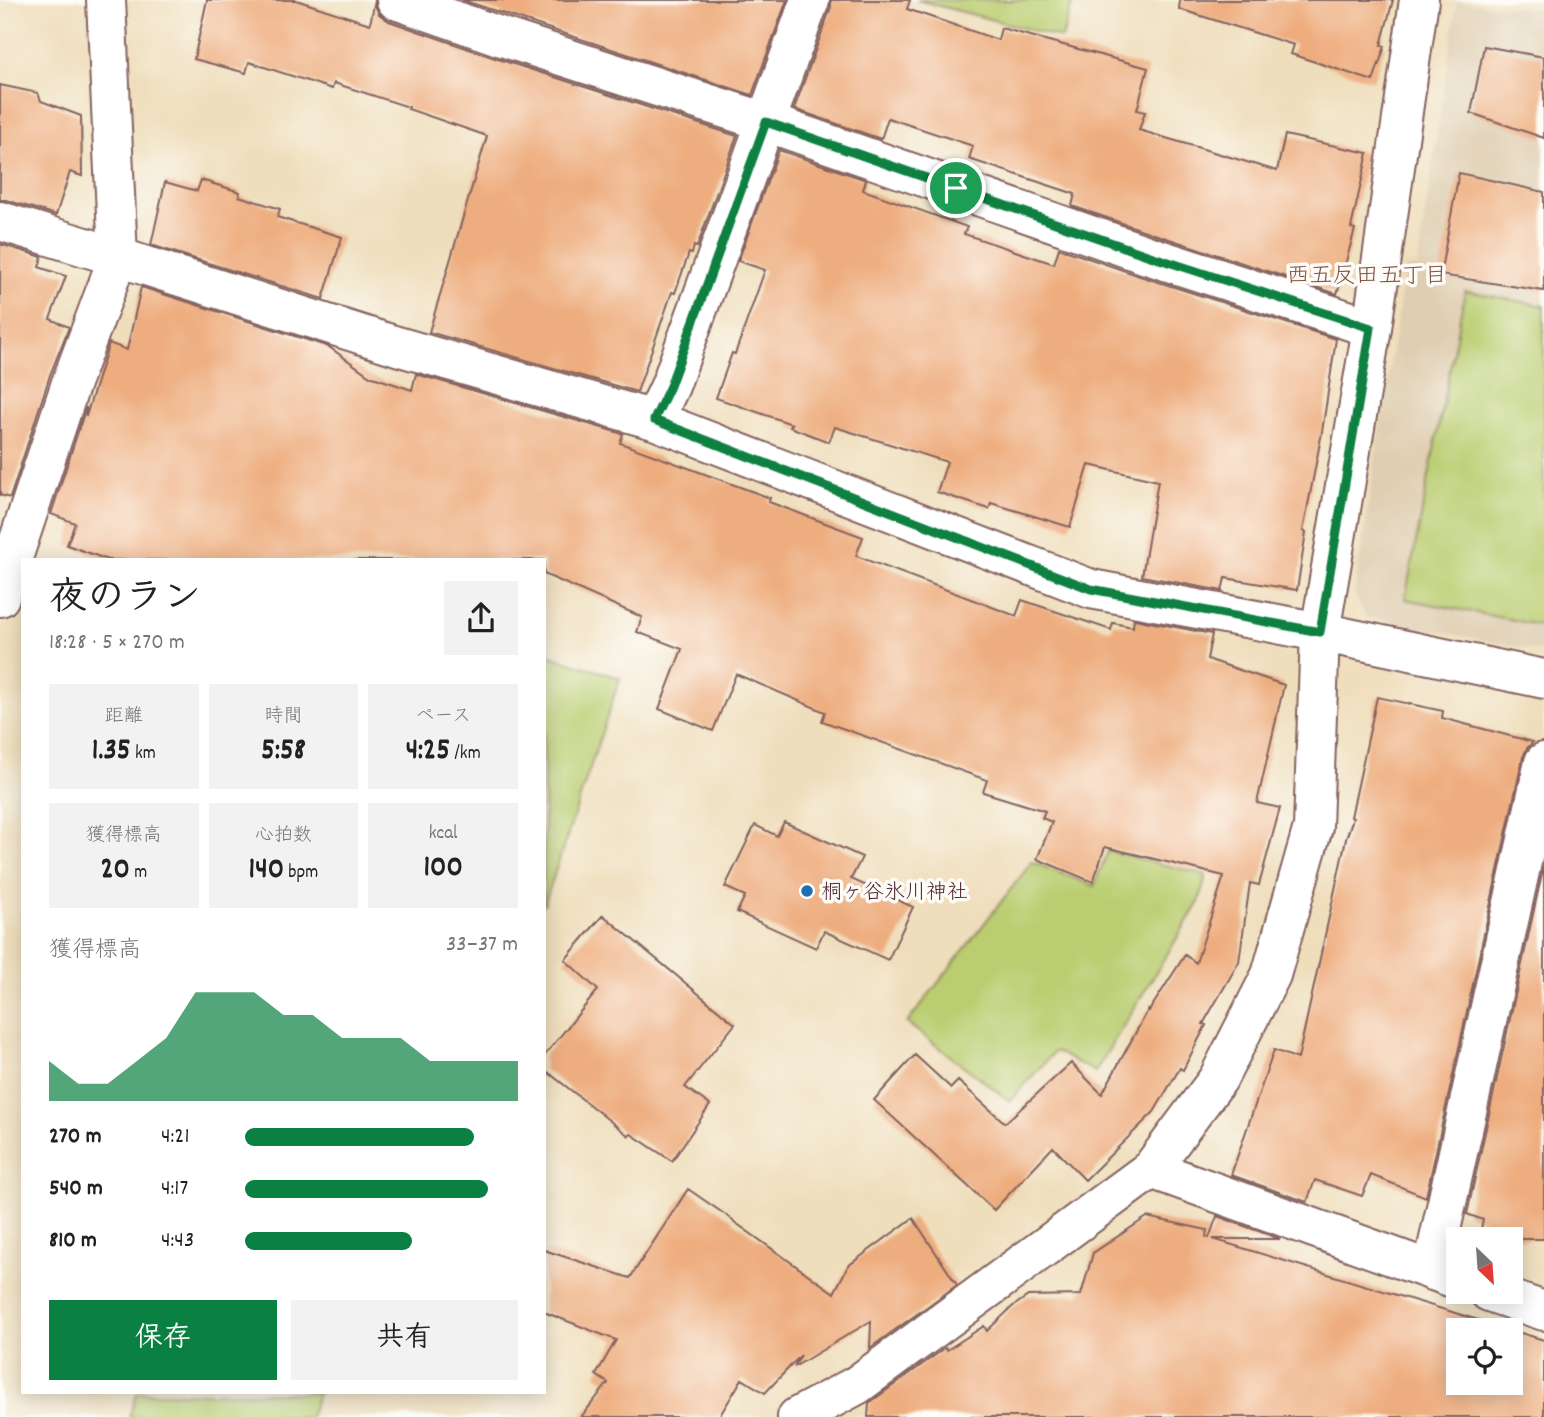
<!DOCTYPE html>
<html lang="ja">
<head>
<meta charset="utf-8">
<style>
  body { margin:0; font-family:Dekko,"Klee One",sans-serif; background:#f2f2f2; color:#222; height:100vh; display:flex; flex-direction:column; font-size:26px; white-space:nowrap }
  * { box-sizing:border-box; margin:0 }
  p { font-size:23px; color:#767676 }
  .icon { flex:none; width:38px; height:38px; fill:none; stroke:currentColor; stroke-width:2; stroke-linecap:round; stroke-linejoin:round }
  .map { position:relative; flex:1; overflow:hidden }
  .panel { position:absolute; left:21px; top:558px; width:525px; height:836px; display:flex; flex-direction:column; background:#fff; border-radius:0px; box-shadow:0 4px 18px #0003 }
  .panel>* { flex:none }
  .needle { width:46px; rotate:155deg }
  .buttons { position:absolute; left:1446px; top:1227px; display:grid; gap:14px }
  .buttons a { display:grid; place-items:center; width:77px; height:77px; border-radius:0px; background:#fff; box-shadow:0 4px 18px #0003; font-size:35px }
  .pin { position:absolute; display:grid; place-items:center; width:60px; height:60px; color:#fff; margin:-30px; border:4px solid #fff; border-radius:50%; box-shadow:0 2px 7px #0007 }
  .round { display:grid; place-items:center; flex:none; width:74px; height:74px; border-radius:0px; background:#f2f2f2 }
  .head { display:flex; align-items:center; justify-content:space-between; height:119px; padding:0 28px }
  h1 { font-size:38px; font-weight:700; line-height:52px }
  .metrics { display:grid; grid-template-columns:repeat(3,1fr); gap:10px; height:119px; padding:7px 28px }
  .metrics div { display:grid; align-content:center; border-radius:0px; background:#f2f2f2; text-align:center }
  .metrics b { font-size:30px; font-weight:700 }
  .metrics small { font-size:19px; font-weight:400 }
  .metrics p { font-size:19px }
  .chart { height:196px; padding:14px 28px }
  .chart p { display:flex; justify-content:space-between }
  .chart svg { width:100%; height:126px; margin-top:7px; fill:#0b8043; opacity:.7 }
  .cta { display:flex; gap:14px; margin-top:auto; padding:14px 28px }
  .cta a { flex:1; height:80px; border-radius:0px; background:#0b8043; color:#fff; font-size:28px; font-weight:700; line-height:80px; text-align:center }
  .cta a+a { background:#f2f2f2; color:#222 }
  ul { padding:0 28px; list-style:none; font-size:23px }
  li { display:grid; grid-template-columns:112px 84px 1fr; align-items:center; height:52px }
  li i { height:18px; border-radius:9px; background:#0b8043 }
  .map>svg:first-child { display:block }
  .built { fill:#dfceb1 }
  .green { fill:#bacd70; stroke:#82764e; stroke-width:2 }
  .building { fill:#eead7f; fill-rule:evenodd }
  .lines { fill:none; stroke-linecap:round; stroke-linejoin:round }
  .minor-casing { stroke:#84625e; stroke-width:42 }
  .minor { stroke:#fff; stroke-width:38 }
  .route-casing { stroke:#fff; stroke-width:14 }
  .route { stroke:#0b8043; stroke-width:9 }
  .poi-dot { fill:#1f6fb2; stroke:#fdfcf7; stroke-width:2.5 }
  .labels { text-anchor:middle; stroke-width:7; stroke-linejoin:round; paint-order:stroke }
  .poi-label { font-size:21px; fill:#4a1f2b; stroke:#fdfcf7; text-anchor:start }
  .neighbourhood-label { font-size:23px; fill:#835148; stroke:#fdfcf7 }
</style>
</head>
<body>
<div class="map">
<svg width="1544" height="1417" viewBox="0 0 1544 1417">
  <rect width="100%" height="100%" fill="#fdfcf7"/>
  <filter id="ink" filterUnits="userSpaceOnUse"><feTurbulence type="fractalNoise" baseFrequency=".0143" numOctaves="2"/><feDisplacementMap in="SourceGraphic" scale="14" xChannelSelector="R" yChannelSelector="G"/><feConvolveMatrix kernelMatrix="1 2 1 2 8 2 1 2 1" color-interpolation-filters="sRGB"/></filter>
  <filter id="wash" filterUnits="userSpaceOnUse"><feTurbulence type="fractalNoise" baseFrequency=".00686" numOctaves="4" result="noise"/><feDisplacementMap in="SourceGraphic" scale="28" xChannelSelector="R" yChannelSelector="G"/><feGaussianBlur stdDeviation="1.57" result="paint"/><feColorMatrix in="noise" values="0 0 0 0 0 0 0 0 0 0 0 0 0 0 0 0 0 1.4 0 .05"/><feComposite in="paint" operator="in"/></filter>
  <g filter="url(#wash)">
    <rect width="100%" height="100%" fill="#efdebc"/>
    <path class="built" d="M1457,2L1544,10V652L1366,617L1354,595L1405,268L1417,267Z"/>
    <path class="green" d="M917,0H1073L1062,38Z
      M1465,291L1544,306V626L1405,599Z
      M544,654L620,678L544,905Z
      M1108,851L1206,875L1199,902L1095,1072L1055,1051L1010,1101L907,1023L1032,862L1094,886Z
      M137,1393H318L310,1417H129Z"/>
    <g id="blocks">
      <path class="building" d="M207,0H296L370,24L375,0V5L379,14L389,21L495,58L737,136L697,247L694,246L692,254L689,253L675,293L672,292L637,392L429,332L487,136L408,109L409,107L334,83L332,89L249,62L246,73L194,59Z
        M462,0H787L752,95Z
        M831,0H910L907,9L998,40L1001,28L1148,68L1137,110L1145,112L1139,130L1277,171L1285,135L1368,153L1351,228L1355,229L1337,294L1154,234L1072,206L1075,194L969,159L973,146L888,118L881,139L794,109L831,7Z
        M1180,0H1393L1381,45L1385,46L1373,81L1291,54L1294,45L1179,9Z
        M1484,46L1544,57V138L1471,113Z
        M0,85L38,93L41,101L81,116L82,176L70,172L56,215L6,200H0Z
        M779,150L866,180L863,190L967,227L964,234L1054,264L1059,248L1140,276L1336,339L1322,432L1303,531L1306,532L1297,590L1225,578L1222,591L1142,576L1158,481L1089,465L1070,527L991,503L989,509L937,492L947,462L835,427L829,442L790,427L792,424L716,398L732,353L735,354L765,270L738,261Z
        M1459,173L1544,192V291L1440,275Z
        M201,180L240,192L239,196L280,209L277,217L342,237L323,299L151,245L165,182L197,191Z
        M0,244L42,257L39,267L66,276L50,319L69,327L50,375L10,498L0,495Z
        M141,287L329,347L370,376L412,390L416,374L623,434L620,443L770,498L769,502L863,537L856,556L1016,616L1022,600L1111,630L1113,623L1133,627L1134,619L1212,634L1207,659L1284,685L1257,803L1280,808L1259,885L1250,883L1239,962L1203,1024L1206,1025L1183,1070L1180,1068L1154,1112L1085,1180L1053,1147L994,1210L874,1100L915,1055L951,1088L958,1081L1005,1123L1071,1063L1102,1094L1148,1010L1149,1011L1185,955L1196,963L1224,876L1105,847L1093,882L1037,859L1052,822L1042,818L1045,811L983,792L987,780L822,721L825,712L736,674L713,731L659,709L682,649L637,632L642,617L544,574V560H108L67,545L75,523L51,514L86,407V416L109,343L127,350Z
        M1377,697L1443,711L1442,718L1533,742L1527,748L1523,757L1426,1197L1371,1175L1362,1196L1315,1180L1307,1202L1231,1175L1274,1050L1298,1059L1346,839L1353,818L1351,817Z
        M784,822L862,857L851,879L913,907L888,960L824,931L816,948L737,912L745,896L725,887L755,825L777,836Z
        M1544,864V1239H1479L1483,1220L1467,1214Z
        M603,915L735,1024L685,1087L710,1105L672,1161L631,1134L629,1136L544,1069V1056L598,990L565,960Z
        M688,1189L733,1220V1221L834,1293L848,1266L913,1218L957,1285L870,1348L871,1321L794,1367L801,1355L765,1393L742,1379L719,1417H581L608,1383L596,1375L616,1340L544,1312V1250L630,1278Z
        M1217,1216L1280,1239H1213L1544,1340V1417H868L869,1403L945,1348L947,1350L984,1326L987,1331L1012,1307L1028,1296L1081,1295L1093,1253L1147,1217L1207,1230L1206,1237L1209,1238ZM1458,1330H1510V1382H1458Z"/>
    </g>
  </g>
  <g filter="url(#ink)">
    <use href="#blocks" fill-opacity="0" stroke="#84625e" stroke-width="2"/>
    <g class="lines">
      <defs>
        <path id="minor" d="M396,0L502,37L766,122L1147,255L1372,328
          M0,221L118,257L397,346L654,420L1091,589L1320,632L1544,679
          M654,420L670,386L810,0
          M0,597L71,383L118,257L106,0
          M1151,1169L1458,1280
          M1432,1271L1544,762
          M1489,1292L1544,1311
          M797,1417L857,1385L1151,1169L1218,1079L1271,975L1313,827L1320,632L1372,328L1419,0"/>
      </defs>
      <use href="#minor" class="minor-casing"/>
      <use href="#minor" class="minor"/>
    </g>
  </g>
  <g class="lines" filter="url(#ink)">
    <defs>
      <path id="route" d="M766,122L1147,255L1371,328L1320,632L1091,589L654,420L670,386Z"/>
    </defs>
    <use href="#route" class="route-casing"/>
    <use href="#route" class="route"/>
  </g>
  <circle class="poi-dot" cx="807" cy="891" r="7"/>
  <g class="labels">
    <g class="poi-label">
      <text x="821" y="898">桐ヶ谷氷川神社</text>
    </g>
    <g class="neighbourhood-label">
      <text x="1367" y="282">西五反田五丁目</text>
    </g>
  </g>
</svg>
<div class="buttons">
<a><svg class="needle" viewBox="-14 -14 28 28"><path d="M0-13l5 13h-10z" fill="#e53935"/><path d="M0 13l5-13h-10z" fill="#767676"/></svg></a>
<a><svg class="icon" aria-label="locate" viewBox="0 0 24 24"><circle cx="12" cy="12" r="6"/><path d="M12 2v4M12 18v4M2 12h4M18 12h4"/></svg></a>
</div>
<div class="pin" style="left:956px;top:188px;background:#1e9e55"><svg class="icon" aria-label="arrive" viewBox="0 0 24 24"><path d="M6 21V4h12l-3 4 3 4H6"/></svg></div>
<section class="panel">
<div class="head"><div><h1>夜のラン</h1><p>18:28 · 5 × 270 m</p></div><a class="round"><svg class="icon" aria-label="share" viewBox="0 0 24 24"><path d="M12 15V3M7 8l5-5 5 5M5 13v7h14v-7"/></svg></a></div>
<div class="metrics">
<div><p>距離</p><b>1.35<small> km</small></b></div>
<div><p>時間</p><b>5:58</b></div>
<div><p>ペース</p><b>4:25<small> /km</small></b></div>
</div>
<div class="metrics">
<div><p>獲得標高</p><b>20<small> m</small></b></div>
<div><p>心拍数</p><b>140<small> bpm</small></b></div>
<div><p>kcal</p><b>100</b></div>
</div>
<div class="chart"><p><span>獲得標高</span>33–37 m</p>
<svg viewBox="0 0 160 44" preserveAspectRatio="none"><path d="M0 44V30L10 38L20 38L30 30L40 22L50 6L60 6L70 6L80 14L90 14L100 22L110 22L120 22L130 30L140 30L150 30L160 30V44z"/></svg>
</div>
<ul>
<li><b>270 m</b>4:21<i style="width:84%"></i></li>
<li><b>540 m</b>4:17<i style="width:89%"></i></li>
<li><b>810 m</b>4:43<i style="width:61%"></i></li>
</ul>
<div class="cta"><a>保存</a><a>共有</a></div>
</section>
</div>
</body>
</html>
